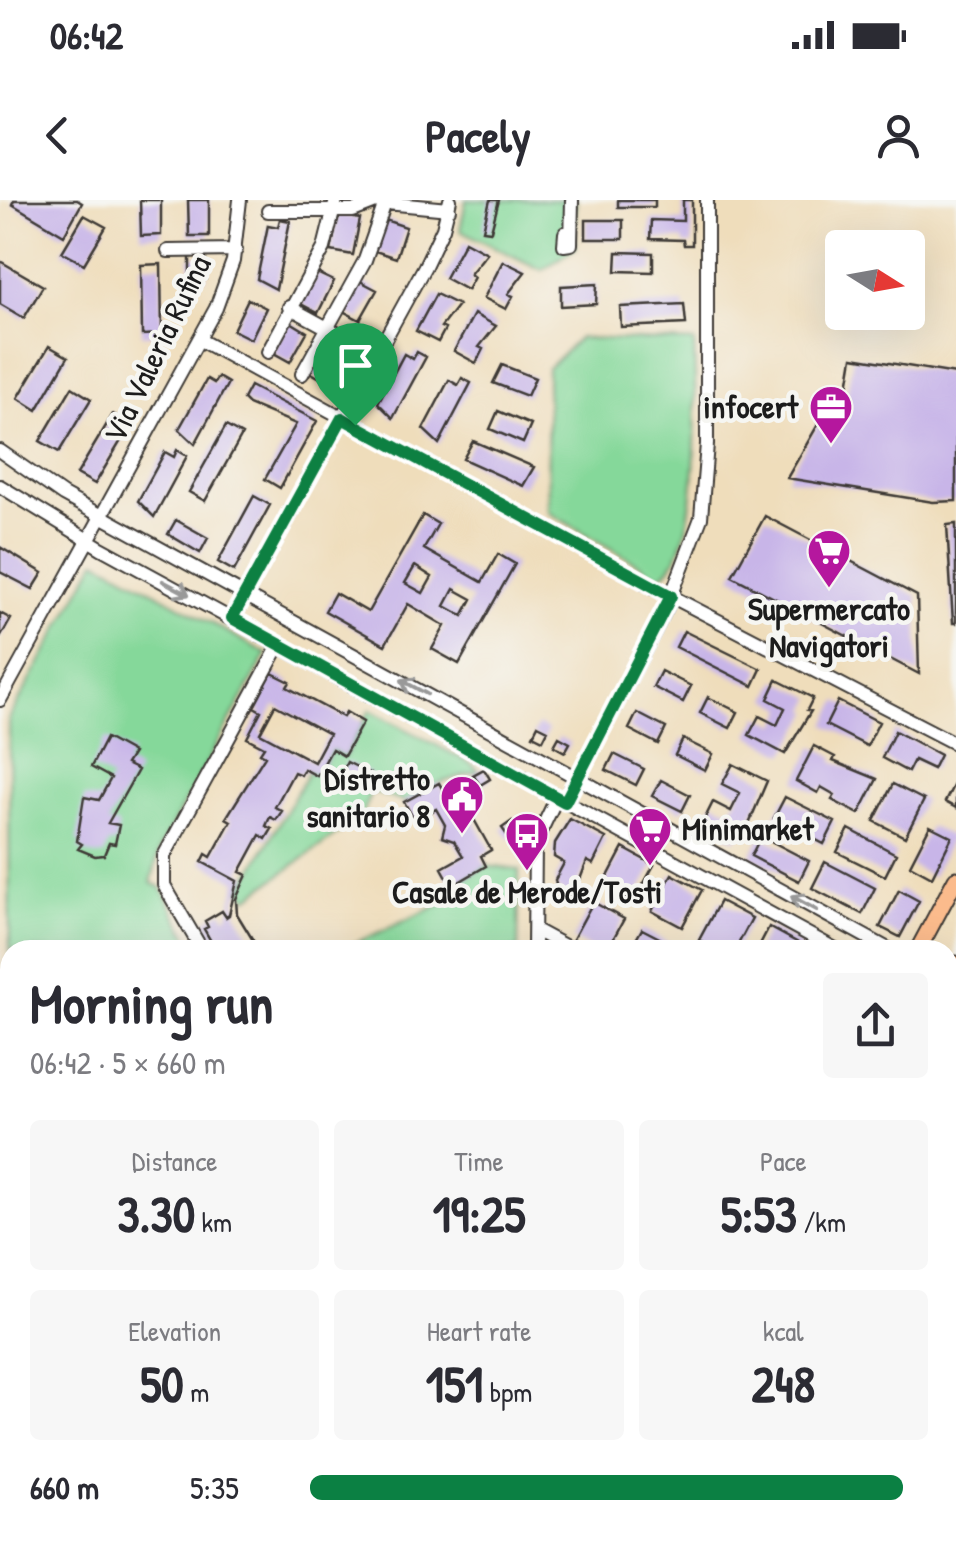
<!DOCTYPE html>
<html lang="en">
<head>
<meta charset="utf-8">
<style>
  body { margin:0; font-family:"Patrick Hand",sans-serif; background:#f7f7f7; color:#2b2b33; height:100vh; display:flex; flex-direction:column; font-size:38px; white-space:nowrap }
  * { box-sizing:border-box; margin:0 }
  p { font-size:32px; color:#7c7c81 }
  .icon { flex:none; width:55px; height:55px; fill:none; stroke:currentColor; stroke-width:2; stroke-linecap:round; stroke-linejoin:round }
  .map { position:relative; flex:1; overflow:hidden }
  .panel { position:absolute; left:0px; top:740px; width:958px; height:605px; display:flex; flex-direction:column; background:#fff; border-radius:30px 30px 0 0; box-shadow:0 10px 40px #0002 }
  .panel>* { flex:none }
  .needle { width:65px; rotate:101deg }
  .controls { position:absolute; left:825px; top:30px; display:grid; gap:20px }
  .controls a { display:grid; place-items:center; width:100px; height:100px; border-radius:10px; background:#fff; box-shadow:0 10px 40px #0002; font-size:50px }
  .pin { position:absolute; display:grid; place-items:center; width:85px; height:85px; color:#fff; margin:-102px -42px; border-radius:50% 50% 50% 0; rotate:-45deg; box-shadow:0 0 10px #0007 }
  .pin .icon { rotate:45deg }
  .round { display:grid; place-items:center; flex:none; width:105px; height:105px; border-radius:10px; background:#f7f7f7 }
  .overview { display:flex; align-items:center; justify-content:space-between; height:170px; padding:0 30px }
  h1 { font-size:55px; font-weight:700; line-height:75px }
  .stats { display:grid; grid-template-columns:repeat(3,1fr); gap:15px; height:170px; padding:10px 30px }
  .stats div { display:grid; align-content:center; border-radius:10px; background:#f7f7f7; text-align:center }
  .stats b { font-size:50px; font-weight:700 }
  .stats small { font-size:28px; font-weight:400 }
  .stats p { font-size:28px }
  ul { padding:0 30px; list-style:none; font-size:32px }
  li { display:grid; grid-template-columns:160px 120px 1fr; align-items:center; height:75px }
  li i { height:25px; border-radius:12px; background:#0b8043 }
  .status { display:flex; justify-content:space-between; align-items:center; height:70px; padding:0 50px; background:#fff; direction:ltr }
  .status svg { height:28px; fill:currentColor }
  header { display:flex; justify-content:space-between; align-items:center; height:130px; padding:0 30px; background:#fff; font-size:45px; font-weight:700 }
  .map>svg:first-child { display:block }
  .green { fill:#85d89a; stroke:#507a5b; stroke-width:2.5 }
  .building { fill:#c8b5e8; fill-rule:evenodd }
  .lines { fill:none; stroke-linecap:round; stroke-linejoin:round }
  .minor-casing { stroke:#3c3934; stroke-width:16 }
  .major-casing { stroke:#3c3934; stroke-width:19 }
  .minor { stroke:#fff; stroke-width:12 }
  .major { stroke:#fbbb8c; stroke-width:15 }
  .oneway { stroke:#999 }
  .route-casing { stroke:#fff; stroke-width:20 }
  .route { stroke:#0b8043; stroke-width:12 }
  .labels { text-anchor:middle; stroke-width:9; stroke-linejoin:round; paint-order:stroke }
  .street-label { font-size:32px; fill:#1c1c1c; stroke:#f6f6f2 }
  .poi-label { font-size:32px; font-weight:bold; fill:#1c1c1c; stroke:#f6f6f2; text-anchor:end }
</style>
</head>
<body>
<div class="status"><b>06:42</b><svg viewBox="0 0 49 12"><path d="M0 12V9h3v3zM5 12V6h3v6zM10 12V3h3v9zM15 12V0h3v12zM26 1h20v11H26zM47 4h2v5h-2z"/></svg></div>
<header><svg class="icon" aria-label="back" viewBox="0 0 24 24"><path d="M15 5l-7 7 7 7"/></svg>Pacely<svg class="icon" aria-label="person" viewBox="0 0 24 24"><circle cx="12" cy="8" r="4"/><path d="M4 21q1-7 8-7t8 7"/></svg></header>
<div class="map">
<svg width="956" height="1345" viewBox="0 0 956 1345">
  <rect width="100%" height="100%" fill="#f6f6f2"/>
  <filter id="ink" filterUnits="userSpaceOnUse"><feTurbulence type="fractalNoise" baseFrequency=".01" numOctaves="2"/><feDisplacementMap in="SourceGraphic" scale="20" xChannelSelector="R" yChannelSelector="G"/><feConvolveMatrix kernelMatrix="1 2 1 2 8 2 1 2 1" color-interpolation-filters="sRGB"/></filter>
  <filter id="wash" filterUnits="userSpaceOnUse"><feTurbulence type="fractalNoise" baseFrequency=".0048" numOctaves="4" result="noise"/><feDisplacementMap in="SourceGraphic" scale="40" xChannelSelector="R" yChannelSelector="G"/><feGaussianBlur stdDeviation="2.25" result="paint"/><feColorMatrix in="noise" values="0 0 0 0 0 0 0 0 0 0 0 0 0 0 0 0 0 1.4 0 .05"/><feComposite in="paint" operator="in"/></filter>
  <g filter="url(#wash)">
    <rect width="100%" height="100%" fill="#efddbb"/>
    <path class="green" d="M466,0H576L575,48L542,70L460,30Z
      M579,138L694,142C695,194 704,339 664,374L657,375L548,312L547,169Z
      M97,360L267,454L160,647L151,683L161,687L195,750H10V780L9,519Z
      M370,510L470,563L479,571L439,583L404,602L371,591L362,616L248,698L241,690L309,571L318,575L332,549L345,556Z
      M486,666L519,670L518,750H340L455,698V684Z"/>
    <g id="blocks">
      <path class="building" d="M14,0H77L82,3L64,35L12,4Z
        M140,0H161V35L141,36Z
        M188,0H209V36H189Z
        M490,0H499L491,31L483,30Z
        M618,0H655V7H618Z
        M683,0H692V45H684L683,40L650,39L651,20L683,21Z
        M84,15L106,27L84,64L62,52Z
        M338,15L360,19L353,55L331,51Z
        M280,19L290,21L276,89L257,79L268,25L278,27Z
        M385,20L406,27L396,58L375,51Z
        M586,20H623V39H586Z
        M465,41L487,53L470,74L474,77L467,90L445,78Z
        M617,52L653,53V72L616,71Z
        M190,57H206V79H190Z
        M0,61L43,86L24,118L0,104Z
        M503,61L525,72L508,94L513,96L506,109L484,98Z
        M161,64L162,134L142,135L141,65Z
        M317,73L334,81L318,113L301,104Z
        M360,81L377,90L360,120L343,111Z
        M597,84L596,104L561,106V86Z
        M436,94L458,105L441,127L445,129L438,142L416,131Z
        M248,99L266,108L251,139L233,130Z
        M684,104L686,124L621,127L620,107Z
        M474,114L496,126L479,147L483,149L476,163L454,151Z
        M289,121L307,132L290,162L272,152Z
        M326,140L344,151L327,182L308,171Z
        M49,146L68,157L37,210L18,198Z
        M417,152L426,157L393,218L378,203L404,154L413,159Z
        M853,157L956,174V301L933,302L787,278L824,214L843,217Z
        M502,165L535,178L527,196L493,183Z
        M218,177L228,183L195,244L179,229L207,179L214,183Z
        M462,178L471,183L439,244L423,229L449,180L458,185Z
        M250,186L317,221L280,288L265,279L296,224L248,204L243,199Z
        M72,187L91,199L59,252L40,241Z
        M498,211L531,225L523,243L490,229Z
        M113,214L131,224L95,284L77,274Z
        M226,226L242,235L205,301L189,292Z
        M473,241L534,267L523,286L463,259Z
        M177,250L187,256L154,317L138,301L165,252L174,257Z
        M254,296L270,305L234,371L218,362Z
        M423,315L438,324L424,349L482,382L498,354L515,364L459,464L432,449L445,426L408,404L385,445L325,411L335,393L368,412ZM415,366L432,377L423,393L405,383ZM454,389L472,399L463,416L445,406Z
        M765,316L917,396L919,474L732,376Z
        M176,320L208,338L200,353L168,334Z
        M956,324V423H953L947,325Z
        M0,347L43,373L33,389L0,372Z
        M0,413L11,419L0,438Z
        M684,431L761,469L753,486L676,447Z
        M661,471L691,486L683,502L653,487Z
        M272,473L290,482L287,487L343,517L346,512L363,522L344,556L332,549L317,576L304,569L301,575L294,572L275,607L282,611L276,620L270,617L266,626L272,629L266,639L260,635L240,672L247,675L236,699L237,714L259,750H216L204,729L208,727L205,721L222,711L226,717L229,715L237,681L202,662L206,654L211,657L231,621L226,618L265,556L260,553L264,547L247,538L261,511L254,507ZM275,505L329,534L314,562L260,533Z
        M777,480L813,498L807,510L811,511L785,554L749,535L759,516L777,525L785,508L768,499Z
        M708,497L738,512L730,528L700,513Z
        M838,501L879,522L867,546L826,525Z
        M637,513L666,528L658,544L629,529Z
        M538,525L548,530L543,540L533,535Z
        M895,531L940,555L933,569L914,560L908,572L882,558Z
        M559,537L570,543L565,552L554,546Z
        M106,538L133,553L126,564L138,570L108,623L119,625L115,644L109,643L104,655L95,656L78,649L82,644L77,641L84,597L99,600L111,578L91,567Z
        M683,539L713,554L705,570L675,555Z
        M814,546L835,557L833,561L877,579L859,614L832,600L835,595L821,587L818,593L796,581Z
        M614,554L644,569L636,585L606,570Z
        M347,562L371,574L365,584L342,572Z
        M733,564L767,581L747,628L744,626L736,640L703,622L713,602L731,611L740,593L722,584Z
        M484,569L490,579L480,585L473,575Z
        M661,580L690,595L682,611L652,596Z
        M956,580V608L945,602Z
        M439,583L446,595L457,589L491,650L481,656L486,666L452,686L442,668L463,656L454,641L442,637L445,625L436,609L415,621L404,602Z
        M893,584L924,600L905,637L874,621Z
        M785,597L835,622L824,644L774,618Z
        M570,619L606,638L593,664L587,661L573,698L557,689L555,680L564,663L554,657L555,643Z
        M512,621L519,632L509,638L502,628Z
        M930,626L952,637L932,677L910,665Z
        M849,629L896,654L885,676L837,652Z
        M761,636L809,661L799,681L751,656Z
        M623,648L654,665L633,703L603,686Z
        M825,662L875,688L862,714L812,688Z
        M672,674L702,690L682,727L652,711Z
        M899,690L919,701L900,737L880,727Z
        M720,701L752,718L735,750H718L699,740Z
        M593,702L624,719L607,750H593L573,739Z
        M769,727L802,745L800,750H757Z
        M642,729L671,744L668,750H630Z
        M948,1037L956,1040V1131L948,1128Z
        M7,1094H10V1142H6Z
        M0,1276H9L8,1306H0Z
        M43,1335H60L63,1344H44Z
        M204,1335H233V1345H203Z
        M277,1335H313L312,1343Z"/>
    </g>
  </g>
  <g filter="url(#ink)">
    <use href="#blocks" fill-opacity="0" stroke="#3c3934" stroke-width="2.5"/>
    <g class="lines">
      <defs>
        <path id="minor" d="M268,11H353L376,2L449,9
          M565,33L564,45L571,44L572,0
          M168,51L236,50
          M289,107L377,155
          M200,140L659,390L956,544
          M268,152L324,48L336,0
          M302,174L365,60L386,0
          M0,251L63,295L890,750
          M0,286L101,348L837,750
          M232,418L425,66L443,28L450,0
          M0,500L216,108L233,61L240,0
          M565,601L667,407L701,318L707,244V0
          M535,730L572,750
          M202,750L164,685V656L280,444
          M534,750L535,643L557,597
          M948,876L956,887
          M948,917L956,898
          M0,1162H10
          M172,1345L173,1335"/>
        <path id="major" d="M918,750L956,679
          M948,833L956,764
          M770,1345L778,1335"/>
      </defs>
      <use href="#minor" class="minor-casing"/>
      <use href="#major" class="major-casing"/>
      <use href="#minor" class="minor"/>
      <use href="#major" class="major"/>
    </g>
    <defs><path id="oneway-shaft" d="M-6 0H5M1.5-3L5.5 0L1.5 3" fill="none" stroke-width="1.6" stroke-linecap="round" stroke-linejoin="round" transform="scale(2.5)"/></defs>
    <g class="oneway">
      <use href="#oneway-shaft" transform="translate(176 388) rotate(28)"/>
      <use href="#oneway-shaft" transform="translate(414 487) rotate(-151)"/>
      <use href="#oneway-shaft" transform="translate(804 703) rotate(-151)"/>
    </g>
  </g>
  <g class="lines" filter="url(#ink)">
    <defs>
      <path id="route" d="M342,218L671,396L565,602L232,418Z"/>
    </defs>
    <use href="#route" class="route-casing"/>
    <use href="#route" class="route"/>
  </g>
  <defs>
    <symbol id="office-pin" viewBox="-11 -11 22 30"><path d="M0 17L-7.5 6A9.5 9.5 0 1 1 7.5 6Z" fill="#b5179e" stroke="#f6f6f2"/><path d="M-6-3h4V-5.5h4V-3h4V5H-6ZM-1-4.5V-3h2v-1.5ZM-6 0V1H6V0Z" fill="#fff"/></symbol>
    <symbol id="supermarket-pin" viewBox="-11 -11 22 30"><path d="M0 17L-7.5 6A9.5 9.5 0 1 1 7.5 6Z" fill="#b5179e" stroke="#f6f6f2"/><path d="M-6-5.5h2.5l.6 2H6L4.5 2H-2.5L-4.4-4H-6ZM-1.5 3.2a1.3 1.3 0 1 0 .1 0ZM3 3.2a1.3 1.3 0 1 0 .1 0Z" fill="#fff"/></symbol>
    <symbol id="civic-pin" viewBox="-11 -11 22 30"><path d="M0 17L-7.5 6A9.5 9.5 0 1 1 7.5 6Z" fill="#b5179e" stroke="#f6f6f2"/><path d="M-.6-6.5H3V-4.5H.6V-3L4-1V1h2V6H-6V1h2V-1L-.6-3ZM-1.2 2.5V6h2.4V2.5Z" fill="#fff"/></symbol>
    <symbol id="bus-pin" viewBox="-11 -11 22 30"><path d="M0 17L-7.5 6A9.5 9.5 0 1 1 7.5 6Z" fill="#b5179e" stroke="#f6f6f2"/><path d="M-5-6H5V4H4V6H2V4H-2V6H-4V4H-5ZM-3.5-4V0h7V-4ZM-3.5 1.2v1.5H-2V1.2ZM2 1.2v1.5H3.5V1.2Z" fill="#fff"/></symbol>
  </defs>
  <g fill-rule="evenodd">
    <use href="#office-pin" x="806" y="182" width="50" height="68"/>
    <use href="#supermarket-pin" x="804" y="326" width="50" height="68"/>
    <use href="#civic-pin" x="437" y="572" width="50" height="68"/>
    <use href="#supermarket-pin" x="625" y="604" width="50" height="68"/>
    <use href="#bus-pin" x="502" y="609" width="50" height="68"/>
  </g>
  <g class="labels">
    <g class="street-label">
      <text transform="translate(157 149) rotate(-64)" y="11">Via Valeria Rufina</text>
    </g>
    <g class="poi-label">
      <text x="798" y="218">infocert</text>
      <text x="829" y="420" text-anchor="middle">Supermercato<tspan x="829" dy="37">Navigatori</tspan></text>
      <text x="430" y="590">Distretto<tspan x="430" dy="37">sanitario 8</tspan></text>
      <text x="682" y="640" text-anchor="start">Minimarket</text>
      <text x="527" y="703" text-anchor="middle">Casale de Merode/Tosti</text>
    </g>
  </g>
</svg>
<div class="controls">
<a><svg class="needle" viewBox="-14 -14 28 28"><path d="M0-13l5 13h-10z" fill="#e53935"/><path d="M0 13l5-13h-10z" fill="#7c7c81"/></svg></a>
</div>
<div class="pin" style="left:355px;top:225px;background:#1e9e55"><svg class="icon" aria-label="arrive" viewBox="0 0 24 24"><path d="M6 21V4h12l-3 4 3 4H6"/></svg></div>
<section class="panel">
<div class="overview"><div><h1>Morning run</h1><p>06:42 · 5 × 660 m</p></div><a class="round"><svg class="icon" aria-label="share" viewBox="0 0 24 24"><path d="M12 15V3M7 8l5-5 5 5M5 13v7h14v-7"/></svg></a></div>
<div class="stats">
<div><p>Distance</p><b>3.30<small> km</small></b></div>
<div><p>Time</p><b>19:25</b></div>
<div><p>Pace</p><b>5:53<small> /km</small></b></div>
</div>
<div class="stats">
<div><p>Elevation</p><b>50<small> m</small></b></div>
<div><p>Heart rate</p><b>151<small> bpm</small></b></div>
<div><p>kcal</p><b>248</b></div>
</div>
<ul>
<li><b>660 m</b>5:35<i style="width:96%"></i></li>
</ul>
</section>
</div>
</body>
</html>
